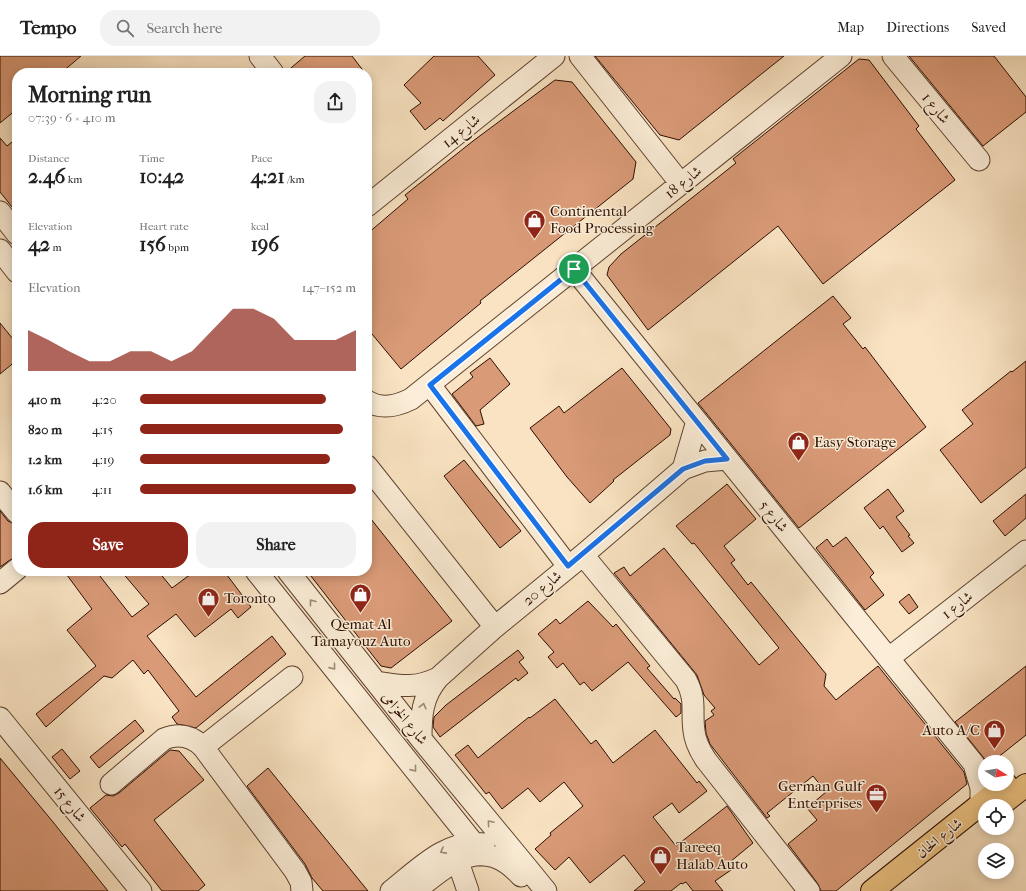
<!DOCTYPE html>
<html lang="en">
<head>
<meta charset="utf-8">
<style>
  body { margin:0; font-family:"IM FELL French Canon",Amiri,serif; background:#f2f2f2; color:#222; height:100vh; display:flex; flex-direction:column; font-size:15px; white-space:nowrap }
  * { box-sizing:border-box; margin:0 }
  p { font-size:13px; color:#767676 }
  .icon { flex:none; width:22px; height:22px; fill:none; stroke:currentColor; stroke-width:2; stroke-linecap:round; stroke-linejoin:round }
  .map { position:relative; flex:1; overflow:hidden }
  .panel { position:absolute; left:12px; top:12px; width:360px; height:508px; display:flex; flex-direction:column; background:#fff; border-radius:16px; box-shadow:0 2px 10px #0003 }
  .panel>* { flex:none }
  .needle { width:26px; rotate:101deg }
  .fabs { position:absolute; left:978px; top:699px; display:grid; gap:8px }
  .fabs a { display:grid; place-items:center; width:36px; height:36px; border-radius:50%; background:#fff; box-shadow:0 2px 10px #0003; font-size:20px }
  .pin { position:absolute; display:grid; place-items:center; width:34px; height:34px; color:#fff; margin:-17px; border:2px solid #fff; border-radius:50%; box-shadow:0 1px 4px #0007 }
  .round { display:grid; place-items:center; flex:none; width:42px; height:42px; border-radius:16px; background:#f2f2f2 }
  .headline { display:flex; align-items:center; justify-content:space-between; height:68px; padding:0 16px }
  h1 { font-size:22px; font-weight:700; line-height:30px }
  .stats { display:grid; grid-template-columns:repeat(3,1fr); gap:6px; height:68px; padding:4px 16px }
  .stats div { display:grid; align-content:center }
  .stats b { font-size:20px; font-weight:700 }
  .stats small { font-size:11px; font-weight:400 }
  .stats p { font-size:11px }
  .chart { height:112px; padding:8px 16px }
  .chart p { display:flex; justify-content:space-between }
  .chart svg { width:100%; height:72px; margin-top:4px; fill:#8f2418; opacity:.7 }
  .button { display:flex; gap:8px; margin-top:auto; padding:8px 16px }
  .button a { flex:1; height:46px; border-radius:16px; background:#8f2418; color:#fff; font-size:16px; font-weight:700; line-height:46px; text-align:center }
  .button a+a { background:#f2f2f2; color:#222 }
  ul { padding:0 16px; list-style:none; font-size:13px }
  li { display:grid; grid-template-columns:64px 48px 1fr; align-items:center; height:30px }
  li i { height:10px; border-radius:5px; background:#8f2418 }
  header { display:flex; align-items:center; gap:24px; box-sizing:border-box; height:56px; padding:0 20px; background:#fff; border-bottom:1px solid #e0e0e0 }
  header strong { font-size:19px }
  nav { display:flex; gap:22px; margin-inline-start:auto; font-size:14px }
  .search { width:280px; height:36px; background:#f2f2f2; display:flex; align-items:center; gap:10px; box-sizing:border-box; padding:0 14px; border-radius:16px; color:#767676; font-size:15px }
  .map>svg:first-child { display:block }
  .building { fill:#d99a77; stroke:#2c0d00 }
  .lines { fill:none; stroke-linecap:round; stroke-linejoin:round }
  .minor-casing { stroke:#5f4230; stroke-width:23 }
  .major-casing { stroke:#2c0d00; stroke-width:24 }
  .minor { stroke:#fbedd7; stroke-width:21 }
  .major { stroke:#ecc281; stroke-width:22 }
  .oneway { stroke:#9e8876 }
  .route-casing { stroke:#fff; stroke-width:8 }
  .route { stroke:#1a73e8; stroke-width:5 }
  .labels { text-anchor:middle; stroke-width:3; stroke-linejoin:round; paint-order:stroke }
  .street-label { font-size:15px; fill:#2c0d00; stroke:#fbedd7 }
  .poi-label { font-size:15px; fill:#2c0d00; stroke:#fbedd7; text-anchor:start }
</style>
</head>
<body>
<header>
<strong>Tempo</strong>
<div class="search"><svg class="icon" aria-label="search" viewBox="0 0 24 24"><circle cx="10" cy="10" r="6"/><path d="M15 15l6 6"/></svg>Search here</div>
<nav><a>Map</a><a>Directions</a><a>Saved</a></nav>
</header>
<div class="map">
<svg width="1026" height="835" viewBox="0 0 1026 835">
  <rect width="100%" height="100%" fill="#f9e3c2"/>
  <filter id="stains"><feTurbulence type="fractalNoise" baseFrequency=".005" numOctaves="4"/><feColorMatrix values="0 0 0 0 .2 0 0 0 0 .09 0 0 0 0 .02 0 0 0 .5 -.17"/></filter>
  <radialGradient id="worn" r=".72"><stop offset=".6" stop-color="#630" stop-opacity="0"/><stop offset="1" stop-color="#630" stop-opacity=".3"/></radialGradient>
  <path class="building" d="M0,0H81L61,17H17V53L0,67Z
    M305,0H352L365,17H285Z
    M434,0H478L495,19L443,65L440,62L425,74L410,55L421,47L404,29Z
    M595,0H784L679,84L660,79Z
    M909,0H994L1026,41V56L983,90Z
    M859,3L869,4L919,70L916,73L955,124L823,228L778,170L648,274L607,219L609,211L621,198L736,107L733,103Z
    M555,24L572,26L636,106L633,123L480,245L481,247L401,313L367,272V178L408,143L405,139L473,85Z
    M0,82L7,90L17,82V157L0,136Z
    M833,240L851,262L843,268L863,293L865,291L926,371L799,472L698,347Z
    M0,267L17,288V304L0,318Z
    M490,302L510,328L480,354L484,368L476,370L452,338L473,321L470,317Z
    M1026,305V411L981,447L940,394L973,368L962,354L1011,315L1012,316Z
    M622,312L671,373L670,379L613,424L614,425L590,447L567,421L530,372L559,350L564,357Z
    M464,404L521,475L500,492L444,420Z
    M727,428L756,463L724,490L735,504L731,507L748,529L751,526L826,618L824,630L836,644L878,610L964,716L967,728L836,835H821L818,828L788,788L817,764L807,752L826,736L813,720L767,757L770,760L767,762L710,688L706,677L705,665L714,659L711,655L715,652L704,639L697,619L614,517L624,511L630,520L664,492L759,609L779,592L694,487L692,488L676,470Z
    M888,433L904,455L896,461L910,479L908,480L914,487L902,496L883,470L880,473L864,452Z
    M1026,438V462L1005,480L993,465Z
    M0,455L8,465L17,469V501L10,504L0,511Z
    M367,458L452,565L391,612L381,610L307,515H367Z
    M846,481L874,517L870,521L884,539L865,554L816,492L827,483L833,491Z
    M64,515H96L132,561L149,548L121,515H158L172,532L195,515H224L251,551L238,562L231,553L195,581L176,558L147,580L196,641L272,580L286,598L196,672L177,668L172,661L179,655L148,614L144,618L133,604L112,622L104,620L46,671L36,658L96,610L67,574L92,553Z
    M909,538L918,551L909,558L899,546Z
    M588,545L613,571L616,568L650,610L647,612L674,643L675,642L681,648V657L676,661L628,606L592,635L584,626L580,629L563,607L557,612L548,601L554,596L538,578L556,563L560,568Z
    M518,594L524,602L519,606L528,617L518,625L516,622L440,681L433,671L434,661L446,649Z
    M1026,610V679L992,706H987L955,666Z
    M555,643L591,688L596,684L613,707L655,674L697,727L699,725L707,735L679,757L672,747L653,761L676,790L727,750L753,787L730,806L734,812L715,825L723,835H693L686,826L682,828L681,827L671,835H634L645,826L624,799L590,827L569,801L555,814L535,793L551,779L550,777L583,750L564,726L540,746L528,732L502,753L489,736L486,738L455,699L468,689L478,702L529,661L530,662Z
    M135,664L144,675L99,712L90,701Z
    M62,693L80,715L70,723L52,701Z
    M170,694L179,695L204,724L154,764L205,829L198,835H162L125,788L122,791L90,752L106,739L113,740L119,737Z
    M0,702L53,766L108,835H0Z
    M268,712L368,835H323L312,822L305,808L247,730Z"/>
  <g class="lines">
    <defs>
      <path id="minor" d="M260,0L273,17
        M580,0L681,128
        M893,0L979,104
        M367,150L554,0
        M0,156L17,178
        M0,194L17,216
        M574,213L974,708L981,732V748
        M430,329L568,510
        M367,345C382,354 397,350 411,343L841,0
        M367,410L495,571
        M683,413L697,365
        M0,436L17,457
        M583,499L686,624C697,645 691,654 694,675C695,686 700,695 706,704L809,835
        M256,515L483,799
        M288,515L421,683L524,808
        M0,527L17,513
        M889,602L1026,495
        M376,626C401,630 415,633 438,622
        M0,662L141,835
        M421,683C421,659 422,641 438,622L495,571L583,499L683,413L705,405L727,403
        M203,691L292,621
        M111,728L164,683C179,677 192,680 203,691L295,815L301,826L302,835
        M513,799L524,808L546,835
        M457,803L468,835
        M391,835C419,813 446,783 484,788
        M415,835C449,808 482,777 521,820"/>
      <path id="major" d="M999,750L1026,729
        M872,835L1006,728"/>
    </defs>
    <use href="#minor" class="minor-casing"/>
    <use href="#major" class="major-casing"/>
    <use href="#minor" class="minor"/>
    <use href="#major" class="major"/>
  </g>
  <defs><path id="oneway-chevron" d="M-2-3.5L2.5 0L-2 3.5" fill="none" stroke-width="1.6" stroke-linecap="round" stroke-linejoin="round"/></defs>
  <g class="oneway">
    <use href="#oneway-chevron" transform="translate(312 546) rotate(-128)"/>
    <use href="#oneway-chevron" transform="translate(333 611) rotate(51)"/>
    <use href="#oneway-chevron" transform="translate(423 650) rotate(-76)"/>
    <use href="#oneway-chevron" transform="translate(414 713) rotate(51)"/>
    <use href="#oneway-chevron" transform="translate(490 767) rotate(-130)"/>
    <use href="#oneway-chevron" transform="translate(443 795) rotate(152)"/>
  </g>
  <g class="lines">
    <defs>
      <path id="route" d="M574,213L727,403L705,405L683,413L568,510L430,329Z"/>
    </defs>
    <use href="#route" class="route-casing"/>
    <use href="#route" class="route"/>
  </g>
  <defs>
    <symbol id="shop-pin" viewBox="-11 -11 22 30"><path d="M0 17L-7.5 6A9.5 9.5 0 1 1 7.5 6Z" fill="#8f2418" stroke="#fbedd7"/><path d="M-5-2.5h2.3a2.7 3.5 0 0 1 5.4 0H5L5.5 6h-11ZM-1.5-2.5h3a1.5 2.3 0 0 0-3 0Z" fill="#fff"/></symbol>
    <symbol id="office-pin" viewBox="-11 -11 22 30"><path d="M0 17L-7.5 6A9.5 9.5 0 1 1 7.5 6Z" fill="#8f2418" stroke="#fbedd7"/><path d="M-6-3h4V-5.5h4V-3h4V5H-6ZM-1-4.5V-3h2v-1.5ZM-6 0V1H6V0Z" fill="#fff"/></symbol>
  </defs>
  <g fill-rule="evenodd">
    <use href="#shop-pin" x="522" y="152" width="25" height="34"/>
    <use href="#shop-pin" x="786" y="374" width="25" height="34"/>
    <use href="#shop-pin" x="348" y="526" width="25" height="34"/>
    <use href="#shop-pin" x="196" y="530" width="25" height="34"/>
    <use href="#shop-pin" x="982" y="662" width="25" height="34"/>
    <use href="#office-pin" x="864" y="726" width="25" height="34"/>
    <use href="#shop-pin" x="648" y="788" width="25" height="34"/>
  </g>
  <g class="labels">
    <g class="street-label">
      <text transform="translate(936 52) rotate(51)" y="5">شارع 1</text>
      <text transform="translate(461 75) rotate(-39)" y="5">شارع 14</text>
      <text transform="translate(683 126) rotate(-39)" y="5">شارع 18</text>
      <text transform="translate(774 460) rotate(51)" y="5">شارع 5</text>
      <text transform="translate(542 532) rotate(-40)" y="5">شارع 20</text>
      <text transform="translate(957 549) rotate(-38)" y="5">شارع 1</text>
      <text transform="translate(405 662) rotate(51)" y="5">شارع الخزامى</text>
      <text transform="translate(70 748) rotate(51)" y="5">شارع 15</text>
      <text transform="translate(939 782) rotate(-39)" y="5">شارع الخان</text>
    </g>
    <g class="poi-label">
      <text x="550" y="160">Continental<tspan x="550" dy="17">Food Processing</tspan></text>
      <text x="814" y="391">Easy Storage</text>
      <text x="224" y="547">Toronto</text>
      <text x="361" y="573" text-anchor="middle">Qemat Al<tspan x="361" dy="17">Tamayouz Auto</tspan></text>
      <text x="980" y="679" text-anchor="end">Auto A/C</text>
      <text x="862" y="735" text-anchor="end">German Gulf<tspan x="862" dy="17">Enterprises</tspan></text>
      <text x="676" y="796">Tareeq<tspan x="676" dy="17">Halab Auto</tspan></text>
    </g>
  </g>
  <rect width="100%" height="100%" filter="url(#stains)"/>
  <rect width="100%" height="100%" fill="url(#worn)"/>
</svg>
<div class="fabs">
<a><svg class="needle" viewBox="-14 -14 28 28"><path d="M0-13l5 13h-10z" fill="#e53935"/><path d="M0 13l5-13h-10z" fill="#767676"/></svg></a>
<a><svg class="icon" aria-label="locate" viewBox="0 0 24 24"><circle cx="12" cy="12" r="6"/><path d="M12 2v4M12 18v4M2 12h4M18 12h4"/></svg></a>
<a><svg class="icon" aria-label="layers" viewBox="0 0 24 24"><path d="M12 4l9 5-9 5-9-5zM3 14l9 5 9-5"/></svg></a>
</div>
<div class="pin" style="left:574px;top:213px;background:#1e9e55"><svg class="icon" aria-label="arrive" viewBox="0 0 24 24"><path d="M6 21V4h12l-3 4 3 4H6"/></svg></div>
<section class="panel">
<div class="headline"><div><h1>Morning run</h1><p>07:39 · 6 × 410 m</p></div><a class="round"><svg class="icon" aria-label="share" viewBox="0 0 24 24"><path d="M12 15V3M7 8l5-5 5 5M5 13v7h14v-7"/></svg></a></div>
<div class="stats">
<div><p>Distance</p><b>2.46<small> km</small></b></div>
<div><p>Time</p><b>10:42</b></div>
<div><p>Pace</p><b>4:21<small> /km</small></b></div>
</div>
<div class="stats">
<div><p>Elevation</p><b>42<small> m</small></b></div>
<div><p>Heart rate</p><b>156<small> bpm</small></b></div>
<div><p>kcal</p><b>196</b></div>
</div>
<div class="chart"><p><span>Elevation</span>147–152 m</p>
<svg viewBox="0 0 160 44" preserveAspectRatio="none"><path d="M0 44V19L10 25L20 32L30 38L40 38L50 32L60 32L70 38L80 32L90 19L100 6L110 6L120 12L130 25L140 25L150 25L160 19V44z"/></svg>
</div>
<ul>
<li><b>410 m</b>4:20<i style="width:86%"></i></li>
<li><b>820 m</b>4:15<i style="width:94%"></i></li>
<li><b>1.2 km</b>4:19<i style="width:88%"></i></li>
<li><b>1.6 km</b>4:11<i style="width:100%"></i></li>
</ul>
<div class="button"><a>Save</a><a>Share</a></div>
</section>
</div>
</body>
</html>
